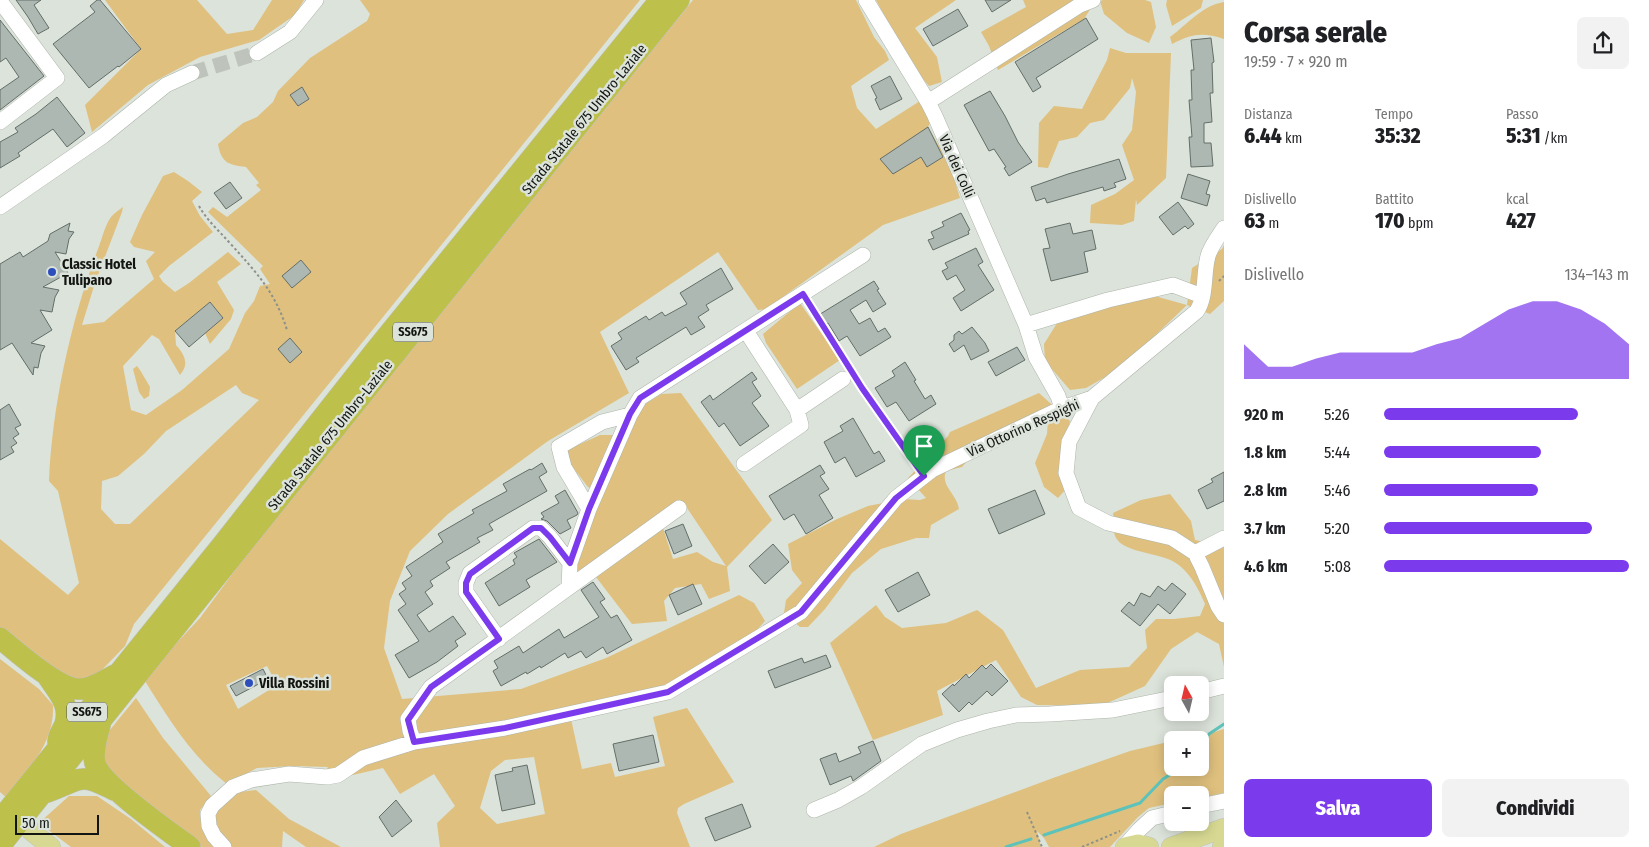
<!DOCTYPE html>
<html lang="it">
<head>
<meta charset="utf-8">
<style>
  body { margin:0; font-family:"Fira Sans Condensed",sans-serif; background:#f2f2f2; color:#202124; height:100vh; display:flex; flex-direction:column; font-size:19px; white-space:nowrap }
  * { box-sizing:border-box; margin:0 }
  p { font-size:16px; color:#757577 }
  .icon { flex:none; width:28px; height:28px; fill:none; stroke:currentColor; stroke-width:2; stroke-linecap:round; stroke-linejoin:round }
  .map { position:relative; flex:1; overflow:hidden }
  .drawer { display:flex; flex-direction:column; background:#fff; width:425px }
  .drawer>* { flex:none }
  .needle { width:32px; rotate:352deg }
  .controls { position:absolute; left:1164px; top:676px; display:grid; gap:10px }
  .controls a { display:grid; place-items:center; width:45px; height:45px; border-radius:8px; background:#fff; box-shadow:0 2px 12px #0003; font-size:25px }
  .scale { position:absolute; left:15px; bottom:12px; width:84px; box-sizing:border-box; padding-left:5px; border:2px solid #131512; border-top:0; font-size:14px; line-height:18px; white-space:nowrap; color:#131512; -webkit-text-stroke:4px #dce3da; paint-order:stroke }
  .pin { position:absolute; display:grid; place-items:center; width:42px; height:42px; color:#fff; margin:-51px -21px; border-radius:50% 50% 50% 0; rotate:-45deg; box-shadow:0 0 5px #0007 }
  .pin .icon { rotate:45deg }
  .round { display:grid; place-items:center; flex:none; width:52px; height:52px; border-radius:8px; background:#f2f2f2 }
  .overview { display:flex; align-items:center; justify-content:space-between; height:85px; padding:0 20px }
  h1 { font-size:28px; font-weight:800; line-height:38px }
  .figures { display:grid; grid-template-columns:repeat(3,1fr); gap:8px; height:85px; padding:5px 20px }
  .figures div { display:grid; align-content:center }
  .figures b { font-size:21px; font-weight:800 }
  .figures small { font-size:14px; font-weight:400 }
  .figures p { font-size:14px }
  .chart { height:140px; padding:10px 20px }
  .chart p { display:flex; justify-content:space-between }
  .chart svg { width:100%; height:90px; margin-top:5px; fill:#7c3aed; opacity:.7 }
  .primary-button { display:flex; gap:10px; margin-top:auto; padding:10px 20px }
  .primary-button a { flex:1; height:58px; border-radius:8px; background:#7c3aed; color:#fff; font-size:20px; font-weight:800; line-height:58px; text-align:center }
  .primary-button a+a { background:#f2f2f2; color:#202124 }
  ul { padding:0 20px; list-style:none; font-size:16px }
  li { display:grid; grid-template-columns:80px 60px 1fr; align-items:center; height:38px }
  li i { height:12px; border-radius:6px; background:#7c3aed }
  main { display:flex; flex:1; min-height:0 }
  .map>svg:first-child { display:block }
  .green { fill:#dfc07e; fill-rule:evenodd }
  .lines { fill:none; stroke-linecap:round; stroke-linejoin:round }
  .stream { stroke:#5dc2ba; stroke-width:3 }
  .building { fill:#adb8b2; stroke:#646e69 }
  .minor-tunnel { stroke:#bec4bc; stroke-width:15; stroke-dasharray:15 8; stroke-linecap:butt }
  .minor-casing { stroke:#aeb5ab; stroke-width:16 }
  .major-casing { stroke:#c2c2c1; stroke-width:20 }
  .highway-casing { stroke:#c2c2c1; stroke-width:22 }
  .path { stroke:#8c918a; stroke-width:2; stroke-dasharray:2.5 2.5; stroke-linecap:butt }
  .minor { stroke:#fff; stroke-width:15 }
  .major { stroke:#d7d992; stroke-width:19 }
  .highway { stroke:#bdc04a; stroke-width:21 }
  .route-casing { stroke:#fff; stroke-width:10 }
  .route { stroke:#7c3aed; stroke-width:6 }
  .poi-dot { fill:#2c4ebd; stroke:#dce3da; stroke-width:2 }
  .labels { text-anchor:middle; stroke-width:5; stroke-linejoin:round; paint-order:stroke }
  .shield { fill:#dce3da; stroke:#4f534e; stroke-width:1 }
  .shield-label { font-size:12px; font-weight:bold; fill:#131512 }
  .street-label { font-size:14px; fill:#131512; stroke:#dce3da }
  .poi-label { font-size:14px; font-weight:bold; fill:#131512; stroke:#dce3da; text-anchor:start }
</style>
</head>
<body>
<main>
<div class="map">
<svg width="1224" height="847" viewBox="0 0 1224 847">
  <rect width="100%" height="100%" fill="#dce3da"/>
  <path class="green" d="M105,0H197L227,34L253,30L272,0H304L295,15L259,40L200,57L148,85L92,132L85,105L141,49Z
    M360,0H640L134,624L125,646L99,673L80,679L68,678L46,664L0,627V539L68,595L79,583L58,491L49,481C52,407 71,319 98,249C102,239 105,225 111,217C114,213 119,210 123,207L122,212L95,283L82,325L104,322L154,279L146,261L155,252L134,247L130,242L142,215L163,176L174,172L188,181L202,192L192,201L200,216L213,232L169,266L159,276L163,282L175,292L189,283L228,252L241,264L217,282L234,310L231,319L210,344L205,333L223,318L210,302L175,331L176,345C184,354 190,364 180,375L159,339L152,335L123,366L131,410L146,415L182,390L229,349L245,313L254,301L260,286L270,284L260,269L263,266L208,212L213,207L227,217L261,190L256,185L259,183L246,167C229,165 221,163 218,144L243,123L257,117L273,102L278,91L310,58L367,21L370,14ZM236,385L242,393L259,400L130,524H115L101,509L102,481L118,476L144,454L166,431Z
    M693,0H856L874,37L885,51L889,60L851,86L857,108L876,129L920,101L931,121L928,127L950,165L960,198L883,225L766,309L758,310L718,252L600,332L629,393L548,441L448,514L410,551L390,601L384,648L402,699L521,689L606,658L739,595L754,603L765,621L756,631L676,680L653,690L571,719L582,769L611,763L615,777L665,766L653,717L687,708L734,782L684,804L678,808L677,813L690,847H440L437,823L455,806L434,774L400,794L383,768L318,783L328,767L293,766L257,768L227,784C192,757 168,718 145,681L171,649L200,618L304,476ZM267,666L277,685L238,709L226,685ZM534,757L545,814L497,824L480,808L491,771L505,760Z
    M876,0H956L915,28L937,57L942,82L929,86L912,66Z
    M1023,0H1096L1084,19L998,70L989,46L981,32L1026,7Z
    M1103,0H1145L1151,2L1156,27L1149,43L1127,33L1104,14L1100,1Z
    M1167,0H1203L1201,8L1172,26L1166,5Z
    M1224,2V39C1202,32 1192,34 1172,44L1170,37C1188,24 1201,6 1224,2Z
    M1110,48L1126,53H1171L1166,178L1137,205L1136,199L1134,221L1122,225L1090,223L1091,205L1115,194L1134,180L1122,145L1132,130L1136,92L1132,78L1130,88L1104,120L1090,123L1077,137L1059,141L1048,168L1038,167L1039,123L1054,106L1082,109L1107,60Z
    M1224,245V301L1210,314L1187,305L1121,368L1086,388L1070,390L1045,361L1044,344L1059,320L1151,295L1187,305L1192,268L1222,249Z
    M800,303L840,360L797,389L766,343L763,334Z
    M137,366L140,370L150,387L149,396L144,399L139,392L133,369Z
    M681,393L772,520L727,567L730,591L709,599L701,584L675,588L664,601L667,621L632,624L596,577L663,528L673,559L697,552L713,562L726,566L685,505L578,575L576,571L583,542L603,494L588,487L571,465L567,450L600,435H629L642,406L661,394Z
    M1039,393L1070,421L1063,448L1067,488L1058,498L1044,487L1035,463L1047,434L1048,420L1028,419L993,432L962,467L946,471C940,486 957,494 959,509L931,525L929,538H916L881,549L852,573L825,609L808,627H800L784,613L786,600L802,583L792,570L788,544L837,519L868,506L903,499L920,500L926,498L908,478L948,436L950,432Z
    M1170,494L1191,521L1195,540L1224,546V667L1219,644L1197,632L1171,649L1145,686L1101,706L1037,705L1021,697L996,660L937,691L943,715L873,740L830,643L876,605L885,617L902,628L946,623L977,610L1003,630L1036,688L1080,670L1129,667L1147,648L1145,630L1156,619H1174L1200,616L1205,604C1199,590 1192,576 1180,566C1164,551 1123,555 1115,536C1113,530 1114,520 1113,513L1141,500Z
    M0,659L39,689L53,705C55,743 28,769 7,798L0,792Z
    M136,698L163,738L211,796L200,810L201,825L208,840L214,842C220,833 219,824 213,815L231,793L256,790L289,819L341,847H306L283,831L282,847H202L116,778L103,760L105,736Z
    M1224,729V793L1200,798V795H1172V803L1149,808L1138,817L1110,847H1049L1044,838L1037,831L1041,847H874L901,834L1053,778L1130,751L1172,741V768H1200V740H1177L1195,738Z
    M69,796H97L131,819L165,847H71L39,823Z"/>
  <g class="lines">
    <path class="stream" d="M1200,749L1209,734L1224,724
      M1044,835L1140,803L1163,779L1181,768
      M1006,847L1031,839"/>
  </g>
  <path class="building" d="M16,0H41L34,5L49,28L38,34L28,17Z
    M97,0H100L141,49L119,67L118,66L89,88L53,44L95,12L90,6Z
    M985,0H1011L992,12Z
    M958,9L968,26L933,46L923,29Z
    M1086,18L1098,39L1036,78L1041,87L1033,92L1015,62Z
    M0,20L44,76L0,110V90L19,77L6,58L0,62Z
    M1211,38L1214,62L1212,63L1213,93H1210L1212,122L1204,123V143H1211L1213,166L1191,167L1189,137H1192L1189,100H1192L1191,70H1194L1191,40Z
    M890,76L902,99L880,110L875,99L877,98L871,86Z
    M302,87L309,99L298,106L290,95Z
    M990,91L1005,116L1018,142L1032,162L1009,176L1004,168L1006,167L994,149L989,151L964,105Z
    M57,97L85,133L67,147L53,129L18,153L20,156L0,168V142L18,132L15,128L36,114Z
    M928,127L943,157L927,167L921,157L893,174L880,159Z
    M1119,159L1126,179L1114,183L1116,187L1104,191L1103,187L1047,203L1045,198L1036,201L1031,187L1068,174Z
    M1188,174L1210,181L1206,194L1210,195L1207,206L1181,198Z
    M230,182L242,198L226,209L214,193Z
    M1178,202L1194,224L1188,229L1185,226L1173,235L1159,217Z
    M961,213L970,230L968,231L969,234L933,250L928,240L934,238L931,232L944,226L942,222Z
    M70,223L68,231L74,232L69,239L66,254L55,252L68,273L43,287L59,290L55,297L52,312L40,310L52,330L31,343L45,346L41,353L38,368L34,367L33,375L12,343L0,350V264L20,252L23,257L48,241L50,234Z
    M1070,223L1073,234L1092,230L1096,249L1084,252L1088,272L1051,281L1043,249L1050,248L1045,229Z
    M976,248L983,262L978,265L994,290L961,311L953,298L965,290L956,275L947,280L942,271L948,268L945,263Z
    M301,260L311,272L292,288L282,276Z
    M721,268L733,289L706,305L709,310L698,317L705,327L691,335L686,327L636,358L639,362L626,370L611,346L622,339L618,333L646,316L649,320L662,312L665,316L687,304L680,293Z
    M874,281L879,289L877,290L886,304L873,312L866,300L850,310L859,324L870,318L878,332L885,328L891,337L860,356L847,336L839,341L828,323L823,326L817,316Z
    M210,302L223,318L189,347L175,331Z
    M972,327L985,343L989,351L971,360L964,345L954,352L949,344L954,340V335L959,331L962,334Z
    M290,338L302,352L290,363L278,349Z
    M1017,347L1025,360L996,376L988,362Z
    M905,362L916,380L914,381L925,399L931,395L936,404L909,421L896,402L887,407L875,388L895,376L892,371Z
    M752,372L757,379L752,382L761,396L752,403L769,426L740,446L724,423L719,427L701,402L710,395L713,400Z
    M9,404L21,425L15,428L19,434L13,438L17,443L11,447L14,452L0,460V410Z
    M853,418L874,454L879,451L885,461L856,477L845,457L835,463L824,442L843,431L840,426Z
    M542,463L547,472L539,477L547,491L489,524L493,530L477,538L480,542L446,562L450,568L430,581L433,586L425,592L433,604L417,615L429,632L453,616L466,634L455,641L458,646L437,662L409,678L395,655L419,641L398,610L406,604L399,594L406,589L402,583L412,576L406,567L443,542L438,534L474,513L472,510L507,491L503,484L530,469L531,470Z
    M820,465L825,473L820,476L829,489L819,495L833,518L806,534L794,514L784,520L769,496Z
    M1224,472V501L1207,509L1198,490L1213,482L1211,479Z
    M565,490L578,513L577,515L567,520L571,528L560,534L547,521L541,519L544,517L541,513L559,503L555,496Z
    M1035,490L1045,514L999,534L988,509Z
    M683,524L692,546L674,554L665,531Z
    M539,539L557,562L526,580L530,587L499,606L485,583L515,564L513,560L517,557L514,553Z
    M773,544L789,562L765,584L749,566Z
    M918,572L930,595L898,612L885,590Z
    M593,582L605,599L600,602L611,618L617,615L632,640L607,654L603,647L586,658L581,651L568,658L565,653L541,668L540,666L527,674L526,672L501,686L493,671L498,668L494,661L519,646L523,653L559,629L564,638L599,617L581,590Z
    M1172,583L1186,594L1170,614L1158,604L1140,626L1121,611L1129,602L1134,606L1141,593L1150,597L1158,586L1165,591Z
    M693,584L702,604L678,615L669,595Z
    M826,655L831,667L775,688L768,671L802,658L804,663Z
    M991,664L1008,681L992,696L987,691L972,705L969,702L959,712L942,694L953,684L954,686L966,674L969,678L982,665L986,669Z
    M263,669L268,679L236,696L230,686Z
    M653,735L659,762L619,771L613,744Z
    M873,741L881,761L853,781L851,776L830,785L820,759L836,753L839,762L861,753L858,747Z
    M527,765L535,804L502,811L495,775L513,771L512,768Z
    M396,800L412,821L392,837L379,817Z
    M742,804L751,827L715,841L705,818Z"/>
  <g class="lines">
    <path class="minor-tunnel" d="M192,73L257,53"/>
    <defs>
      <path id="minor" d="M866,0L928,102L935,116L1026,325L1036,357L1058,396L1062,408
        M0,1L57,78L0,122
        M257,53L290,32L316,0
        M928,102L1080,5L1093,0
        M0,207L103,136L166,85L192,73
        M1026,325L1108,300L1173,285L1202,296
        M746,331L797,410L843,379
        M1092,398L1069,442L1066,473L1079,508L1108,523L1172,538L1195,553L1202,567L1218,606L1224,615
        M744,464L801,425L797,410
        M589,509L564,467L559,447L602,422L630,415
        M1195,553L1224,538
        M569,587L570,563L589,509L630,415L640,398L863,255
        M499,639L466,592V583L470,573L533,528H541L550,537L570,563
        M1200,692L1224,686
        M414,742L410,731L408,719L431,687L679,508
        M1200,806L1224,801
        M814,810L838,800L861,787L922,744L957,730L988,721L1016,715L1050,714L1113,710L1172,698
        M224,847L214,836L209,826L208,814L212,806L233,787L251,780L289,774L327,777L338,775L363,758L414,742L505,728L668,692L801,612L896,498L932,470L1062,408L1092,398L1197,311C1207,295 1203,274 1208,256C1211,246 1218,237 1224,228
        M1124,847L1139,830L1152,818L1172,813"/>
      <path id="major" d="M31,831L51,847
        M1125,847L1138,844L1149,847
        M1171,847L1224,828
        M1222,847L1224,846"/>
      <path id="highway" d="M0,638C17,652 57,688 78,689C91,690 104,680 115,675
        M48,677C58,692 71,705 65,724C63,730 58,735 58,742
        M100,725C97,737 92,751 95,763C101,785 170,832 190,847
        M47,792C82,780 77,771 114,790
        M0,820L223,544L375,351L660,0
        M0,846L679,0"/>
    </defs>
    <use href="#minor" class="minor-casing"/>
    <use href="#major" class="major-casing"/>
    <use href="#highway" class="highway-casing"/>
    <path class="path" d="M199,206C206,219 218,230 228,241C255,271 275,291 287,330
      M1219,281L1224,276
      M809,305L848,366
      M856,379L917,465
      M1027,812L1042,847
      M1082,847L1120,831"/>
    <use href="#minor" class="minor"/>
    <use href="#major" class="major"/>
    <use href="#highway" class="highway"/>
  </g>
  <g class="lines">
    <defs>
      <path id="route" d="M803,294L862,388L924,476L896,498L801,612L668,692L505,728L414,742L408,720L431,687L499,639L466,592V583L470,574L533,528H541L550,537L570,563L589,509L630,414L640,398Z"/>
    </defs>
    <use href="#route" class="route-casing"/>
    <use href="#route" class="route"/>
  </g>
  <g class="poi-dot">
    <circle cx="52" cy="272" r="5"/>
    <circle cx="249" cy="683" r="5"/>
  </g>
  <g class="labels">
    <g class="shield">
      <rect x="393" y="322.5" width="40" height="19" rx="4"/>
      <rect x="67" y="702.5" width="40" height="19" rx="4"/>
    </g>
    <g class="shield-label">
      <text x="413" y="336">SS675</text>
      <text x="87" y="716">SS675</text>
    </g>
    <g class="street-label">
      <text transform="translate(584 119) rotate(-51)" y="5">Strada Statale 675 Umbro-Laziale</text>
      <text transform="translate(957 166) rotate(66)" y="5">Via dei Colli</text>
      <text transform="translate(1023 428) rotate(-24)" y="5">Via Ottorino Respighi</text>
      <text transform="translate(330 435) rotate(-51)" y="5">Strada Statale 675 Umbro-Laziale</text>
    </g>
    <g class="poi-label">
      <text x="62" y="269">Classic Hotel<tspan x="62" dy="16">Tulipano</tspan></text>
      <text x="259" y="688">Villa Rossini</text>
    </g>
  </g>
</svg>
<div class="controls">
<a><svg class="needle" viewBox="-14 -14 28 28"><path d="M0-13l5 13h-10z" fill="#e53935"/><path d="M0 13l5-13h-10z" fill="#757577"/></svg></a>
<a>+</a>
<a>−</a>
</div>
<div class="scale">50 m</div>
<div class="pin" style="left:924px;top:476px;background:#1e9e55"><svg class="icon" aria-label="arrive" viewBox="0 0 24 24"><path d="M6 21V4h12l-3 4 3 4H6"/></svg></div>
</div>
<section class="drawer">
<div class="overview"><div><h1>Corsa serale</h1><p>19:59 · 7 × 920 m</p></div><a class="round"><svg class="icon" aria-label="share" viewBox="0 0 24 24"><path d="M12 15V3M7 8l5-5 5 5M5 13v7h14v-7"/></svg></a></div>
<div class="figures">
<div><p>Distanza</p><b>6.44<small> km</small></b></div>
<div><p>Tempo</p><b>35:32</b></div>
<div><p>Passo</p><b>5:31<small> /km</small></b></div>
</div>
<div class="figures">
<div><p>Dislivello</p><b>63<small> m</small></b></div>
<div><p>Battito</p><b>170<small> bpm</small></b></div>
<div><p>kcal</p><b>427</b></div>
</div>
<div class="chart"><p><span>Dislivello</span>134–143 m</p>
<svg viewBox="0 0 160 44" preserveAspectRatio="none"><path d="M0 44V27L10 38L20 38L30 34L40 31L50 31L60 31L70 31L80 27L90 24L100 17L110 10L120 6L130 6L140 10L150 17L160 27V44z"/></svg>
</div>
<ul>
<li><b>920 m</b>5:26<i style="width:79%"></i></li>
<li><b>1.8 km</b>5:44<i style="width:64%"></i></li>
<li><b>2.8 km</b>5:46<i style="width:63%"></i></li>
<li><b>3.7 km</b>5:20<i style="width:85%"></i></li>
<li><b>4.6 km</b>5:08<i style="width:100%"></i></li>
</ul>
<div class="primary-button"><a>Salva</a><a>Condividi</a></div>
</section>
</main>
</body>
</html>
